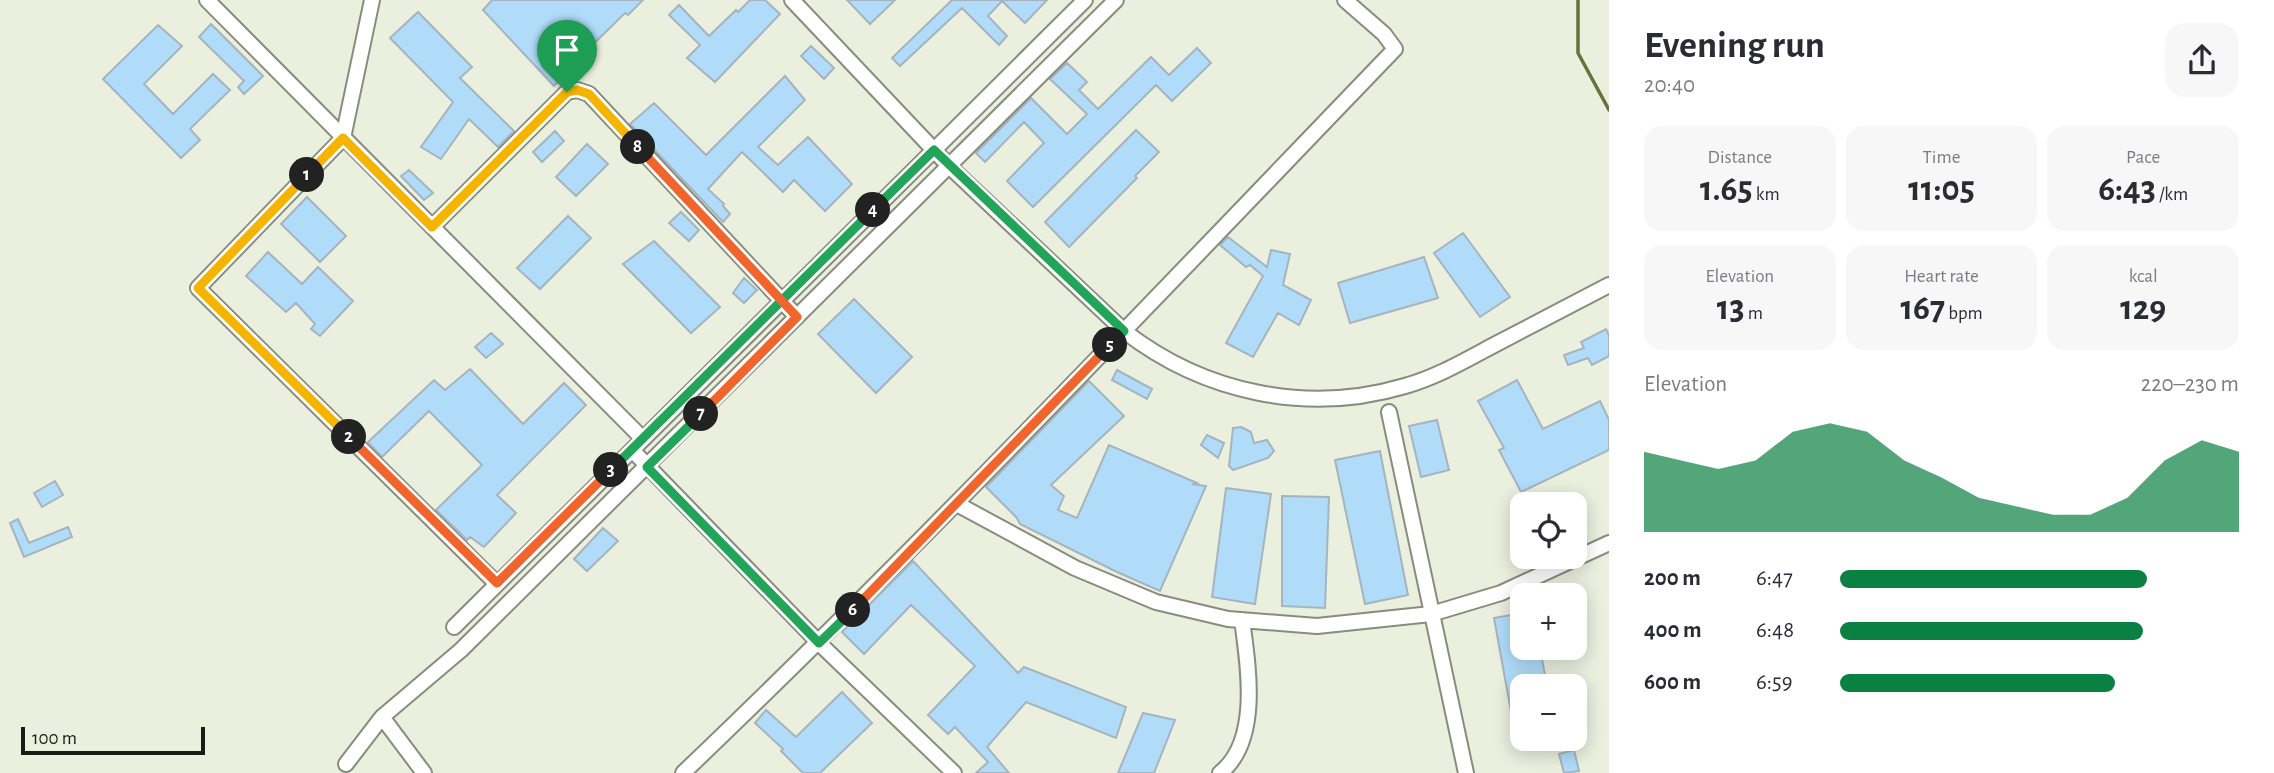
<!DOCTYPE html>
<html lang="en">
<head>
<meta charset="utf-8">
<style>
  body { margin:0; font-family:"Alegreya Sans",sans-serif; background:#f7f7f7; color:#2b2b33; height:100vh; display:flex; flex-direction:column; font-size:26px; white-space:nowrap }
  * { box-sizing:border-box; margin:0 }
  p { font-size:23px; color:#7c7c81 }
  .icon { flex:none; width:38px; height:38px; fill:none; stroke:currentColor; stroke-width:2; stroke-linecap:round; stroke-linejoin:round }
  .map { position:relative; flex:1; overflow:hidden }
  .drawer { display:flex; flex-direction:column; background:#fff; width:665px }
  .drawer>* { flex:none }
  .fabs { position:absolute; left:1510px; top:492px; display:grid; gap:14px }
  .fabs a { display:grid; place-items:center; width:77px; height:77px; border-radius:14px; background:#fff; box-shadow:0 4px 18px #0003; font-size:35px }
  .scale { position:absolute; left:21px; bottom:18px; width:184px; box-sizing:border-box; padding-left:7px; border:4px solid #191b15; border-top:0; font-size:19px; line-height:24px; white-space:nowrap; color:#191b15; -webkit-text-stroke:5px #ebefde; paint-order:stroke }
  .pin { position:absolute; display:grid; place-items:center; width:60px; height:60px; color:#fff; margin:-72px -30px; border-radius:50% 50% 50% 0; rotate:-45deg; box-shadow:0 0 7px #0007 }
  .pin .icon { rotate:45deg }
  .km { position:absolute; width:35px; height:35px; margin:-18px; border-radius:50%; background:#222; color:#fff; font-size:19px; line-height:35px; text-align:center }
  .round { display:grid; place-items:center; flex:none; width:74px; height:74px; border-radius:21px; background:#f7f7f7 }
  .overview { display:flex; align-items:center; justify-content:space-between; height:119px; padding:0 35px }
  h1 { font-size:38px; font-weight:700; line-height:52px }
  .metrics { display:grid; grid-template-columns:repeat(3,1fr); gap:10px; height:119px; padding:7px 35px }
  .metrics div { display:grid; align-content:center; border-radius:18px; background:#f7f7f7; text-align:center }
  .metrics b { font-size:35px; font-weight:700 }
  .metrics small { font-size:19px; font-weight:400 }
  .metrics p { font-size:19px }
  .chart { height:196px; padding:14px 35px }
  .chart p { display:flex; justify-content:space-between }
  .chart svg { width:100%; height:126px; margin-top:7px; fill:#0b8043; opacity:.7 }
  ul { padding:0 35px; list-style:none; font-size:23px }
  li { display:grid; grid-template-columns:112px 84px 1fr; align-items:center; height:52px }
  li i { height:18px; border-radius:9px; background:#0b8043 }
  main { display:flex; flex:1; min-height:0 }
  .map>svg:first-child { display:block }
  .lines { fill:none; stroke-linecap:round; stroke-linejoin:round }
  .stream { stroke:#68723a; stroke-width:3.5 }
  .building { fill:#b0dcf9; stroke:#a5b4be; stroke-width:2 }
  .minor-casing { stroke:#898c7d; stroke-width:18 }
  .minor { stroke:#fff; stroke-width:14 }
  .split-1-casing { stroke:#fff; stroke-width:14 }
  .split-2-casing { stroke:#fff; stroke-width:14 }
  .split-3-casing { stroke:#fff; stroke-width:14 }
  .split-4-casing { stroke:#fff; stroke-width:14 }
  .split-5-casing { stroke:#fff; stroke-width:14 }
  .split-6-casing { stroke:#fff; stroke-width:14 }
  .split-7-casing { stroke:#fff; stroke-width:14 }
  .split-8-casing { stroke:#fff; stroke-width:14 }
  .split-9-casing { stroke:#fff; stroke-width:14 }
  .split-1 { stroke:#f5b400; stroke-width:9 }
  .split-2 { stroke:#f5b400; stroke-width:9 }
  .split-3 { stroke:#f0652b; stroke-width:9 }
  .split-4 { stroke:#22a559; stroke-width:9 }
  .split-5 { stroke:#22a559; stroke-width:9 }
  .split-6 { stroke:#f0652b; stroke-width:9 }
  .split-7 { stroke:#22a559; stroke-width:9 }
  .split-8 { stroke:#f0652b; stroke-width:9 }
  .split-9 { stroke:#f5b400; stroke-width:9 }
</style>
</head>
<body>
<main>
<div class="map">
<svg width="1609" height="773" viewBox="0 0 1609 773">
  <rect width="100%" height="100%" fill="#ebefde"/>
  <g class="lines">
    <path class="stream" d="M1578,0V53L1609,110"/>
  </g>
  <path class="building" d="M492,0H643L628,15L625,13L570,67L554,86L483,10Z
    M750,0H765L780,14L715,82L687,58L700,45L669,15L679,5L709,36L736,10L738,12Z
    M847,0H895L870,24Z
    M952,0H1047L1025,23L1002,1L988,16L1007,36L999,45L962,8L900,66L892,58Z
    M418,12L472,67L460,78L514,131L498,147L469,119L441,159L421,147L453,102L390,38Z
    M211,24L263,76L244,94L238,87L244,81L199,37Z
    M158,25L182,46L144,84L173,114L213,74L230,90L190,129L200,140L181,158L103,79Z
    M811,46L834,68L824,79L801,56Z
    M1197,48L1211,63L1172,101L1156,85L1033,207L1007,181L1044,143L1024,122L985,162L976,153L1031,98L1067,134L1087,114L1050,79L1067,63L1087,82L1079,90L1098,109L1151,57L1169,75Z
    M785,76L805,100L758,147L778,165L808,137L852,184L825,211L794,180L783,192L742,152L708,189L724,204L723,206L730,214L723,222L630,124L654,103L706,155Z
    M1136,130L1159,152L1135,176L1137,178L1069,247L1045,222Z
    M555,131L564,141L542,162L533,152Z
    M587,144L608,164L576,196L556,177Z
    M409,170L433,193L424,200L401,176Z
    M307,197L346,236L320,262L281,224Z
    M681,212L699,230L689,241L669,223Z
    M568,216L591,238L540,289L517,268Z
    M1463,233L1510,297L1480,317L1434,253Z
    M1228,237L1267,267L1271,250L1290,254L1283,285L1311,300L1299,325L1278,313L1253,357L1226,343L1263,276L1250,265L1246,267L1220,245Z
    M654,241L720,307L691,333L623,264Z
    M268,252L302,284L318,267L353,301L320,336L311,329L315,324L296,303L286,312L246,276Z
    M1424,257L1438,298L1350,323L1338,283Z
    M744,278L757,290L744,303L733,293Z
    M854,299L912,357L876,393L818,334Z
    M1606,329L1609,335V356L1592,365L1588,358L1568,365L1564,355L1584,348L1581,342Z
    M491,333L503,344L486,358L475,347Z
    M470,369L523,424L564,383L586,405L497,495L516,513L484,547L470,537L467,540L436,510L482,465L429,411L382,457L368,442L434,380L445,390Z
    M1117,370L1152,389L1147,399L1112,380Z
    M1517,380L1543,429L1600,401L1609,420V450L1521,492L1499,450L1504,448L1478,401Z
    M1089,381L1124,416L1051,485L1064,496L1058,510L1077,518L1109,445L1197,483L1192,484L1206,486L1160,591L1117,572L1020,524L1017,518L986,487Z
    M1437,420L1449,470L1421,477L1409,426Z
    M1241,427L1251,432L1254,443L1267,440L1274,451L1268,458L1233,470L1229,466L1233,428Z
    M1207,435L1224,443L1218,458L1201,445Z
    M1380,451L1408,595L1365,604L1335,460Z
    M55,481L63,495L42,507L34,493Z
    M1226,488L1271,494L1255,604L1212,597Z
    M1282,496L1329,497L1325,608L1282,606Z
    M18,519L29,543L68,527L72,537L24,557L10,523Z
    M603,528L618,541L587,571L574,559Z
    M913,561L1018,673L1024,667L1126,707L1116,738L1026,702L987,747L1009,773H976L988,762L955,727L948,734L928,715L975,666L911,605L864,654L842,632Z
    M1522,613V648H1540L1547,686H1522V715L1512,717L1494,618Z
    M842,692L872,723L820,773H803L781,751L783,749L755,723L766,710L796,737Z
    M1143,713L1175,720L1154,773H1118Z
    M1574,750L1579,771L1564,773L1559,754Z"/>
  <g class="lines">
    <defs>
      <path id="minor" d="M207,0L643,439
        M372,0L343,138L198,288L497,584
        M792,0L949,166L1124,331C1204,393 1307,415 1405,386C1437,377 1466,360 1496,344C1534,324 1571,305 1609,285
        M432,227L567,92L577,90L589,94L797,317
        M1389,412L1466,773
        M632,450L819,643L954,773
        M957,504L1075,568L1156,602L1228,619L1317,626L1431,614L1501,593L1609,543
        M454,627L1085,0
        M382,717L424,773
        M346,764L382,717L461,650L1116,0
        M683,773C928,539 1160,293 1395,49L1384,34L1345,0
        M1220,773C1261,741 1248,665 1242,620"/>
    </defs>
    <use href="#minor" class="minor-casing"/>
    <use href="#minor" class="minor"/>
  </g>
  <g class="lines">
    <defs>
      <path id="split-1" d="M307,175L343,138L432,227L567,92"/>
      <path id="split-2" d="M307,175L198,288L349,437"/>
      <path id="split-3" d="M349,437L497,583L611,470"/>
      <path id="split-4" d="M611,470L873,210"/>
      <path id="split-5" d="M873,210L934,150L1124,331L1110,345"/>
      <path id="split-6" d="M853,610L1110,345"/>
      <path id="split-7" d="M701,414L647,467L819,643L853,610"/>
      <path id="split-8" d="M638,147L797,317L701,414"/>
      <path id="split-9" d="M567,92L577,90L589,94L638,147"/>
    </defs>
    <use href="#split-1" class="split-1-casing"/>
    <use href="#split-2" class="split-2-casing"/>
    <use href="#split-3" class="split-3-casing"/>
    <use href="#split-4" class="split-4-casing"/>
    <use href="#split-5" class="split-5-casing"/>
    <use href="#split-6" class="split-6-casing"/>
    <use href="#split-7" class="split-7-casing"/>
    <use href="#split-8" class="split-8-casing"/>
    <use href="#split-9" class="split-9-casing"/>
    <use href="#split-1" class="split-1"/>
    <use href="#split-2" class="split-2"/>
    <use href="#split-3" class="split-3"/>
    <use href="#split-4" class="split-4"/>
    <use href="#split-5" class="split-5"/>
    <use href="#split-6" class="split-6"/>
    <use href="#split-7" class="split-7"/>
    <use href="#split-8" class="split-8"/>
    <use href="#split-9" class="split-9"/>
  </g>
</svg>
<div class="fabs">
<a><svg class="icon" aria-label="locate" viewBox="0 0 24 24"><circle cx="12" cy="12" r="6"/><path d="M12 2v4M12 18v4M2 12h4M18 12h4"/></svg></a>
<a>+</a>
<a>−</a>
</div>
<div class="scale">100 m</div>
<div class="pin" style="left:567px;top:92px;background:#1e9e55"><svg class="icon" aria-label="arrive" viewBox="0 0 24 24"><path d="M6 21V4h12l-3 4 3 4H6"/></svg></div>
<b class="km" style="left:307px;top:175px">1</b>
<b class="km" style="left:349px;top:437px">2</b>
<b class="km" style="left:611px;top:470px">3</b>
<b class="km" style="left:873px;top:210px">4</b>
<b class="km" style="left:1110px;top:345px">5</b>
<b class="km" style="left:853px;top:610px">6</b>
<b class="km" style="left:701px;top:414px">7</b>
<b class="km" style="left:638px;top:147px">8</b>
</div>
<section class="drawer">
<div class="overview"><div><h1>Evening run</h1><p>20:40</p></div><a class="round"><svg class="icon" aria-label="share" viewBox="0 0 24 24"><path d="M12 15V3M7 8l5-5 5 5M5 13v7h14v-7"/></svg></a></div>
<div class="metrics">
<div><p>Distance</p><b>1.65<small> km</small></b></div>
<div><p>Time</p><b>11:05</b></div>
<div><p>Pace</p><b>6:43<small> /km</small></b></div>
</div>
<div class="metrics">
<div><p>Elevation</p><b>13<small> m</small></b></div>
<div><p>Heart rate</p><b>167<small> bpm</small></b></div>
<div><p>kcal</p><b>129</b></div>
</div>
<div class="chart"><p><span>Elevation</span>220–230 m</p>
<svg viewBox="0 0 160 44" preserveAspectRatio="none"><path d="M0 44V16L10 19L20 22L30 19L40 9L50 6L60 9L70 19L80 25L90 32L100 35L110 38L120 38L130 32L140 19L150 12L160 16V44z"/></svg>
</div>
<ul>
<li><b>200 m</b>6:47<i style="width:77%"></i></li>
<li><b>400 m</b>6:48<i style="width:76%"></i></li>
<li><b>600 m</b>6:59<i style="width:69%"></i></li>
</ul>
</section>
</main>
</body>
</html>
